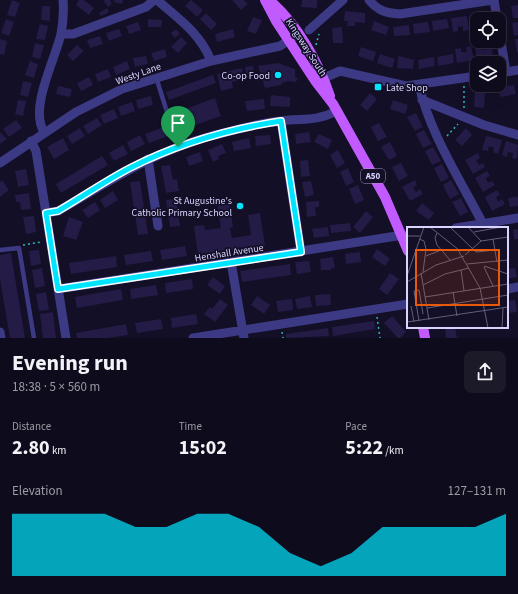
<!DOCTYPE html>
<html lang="en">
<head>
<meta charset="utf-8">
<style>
  body { margin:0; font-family:"Source Sans 3",sans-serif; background:#1c1929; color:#f1f3f6; height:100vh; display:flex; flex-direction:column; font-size:15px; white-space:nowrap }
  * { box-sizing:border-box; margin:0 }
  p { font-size:13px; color:#9b9ba3 }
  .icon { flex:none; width:22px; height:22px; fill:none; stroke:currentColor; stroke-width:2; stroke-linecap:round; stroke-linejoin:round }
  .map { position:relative; height:338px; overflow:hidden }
  .panel { display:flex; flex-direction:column; background:#0e0b1c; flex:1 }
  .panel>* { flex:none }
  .buttons { position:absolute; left:470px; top:12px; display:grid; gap:8px }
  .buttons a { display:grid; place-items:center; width:36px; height:36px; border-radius:8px; background:#0e0b1c; box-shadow:0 4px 16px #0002,0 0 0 1px #2e2b3b; font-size:20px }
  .pin { position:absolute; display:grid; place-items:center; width:34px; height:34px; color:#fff; margin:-41px -17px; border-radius:50% 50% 50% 0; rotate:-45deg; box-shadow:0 0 4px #0007 }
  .pin .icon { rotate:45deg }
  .round { display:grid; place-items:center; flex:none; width:42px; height:42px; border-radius:8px; background:#1c1929 }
  .summary { display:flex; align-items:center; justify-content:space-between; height:68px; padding:0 12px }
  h1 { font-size:22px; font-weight:700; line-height:30px }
  .stats { display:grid; grid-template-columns:repeat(3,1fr); gap:6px; height:68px; padding:4px 12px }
  .stats div { display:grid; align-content:center }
  .stats b { font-size:20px; font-weight:700 }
  .stats small { font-size:11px; font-weight:400 }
  .stats p { font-size:11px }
  .chart { height:112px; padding:8px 12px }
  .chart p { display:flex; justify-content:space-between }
  .chart svg { width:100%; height:72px; margin-top:4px; fill:#00e5ff; opacity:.7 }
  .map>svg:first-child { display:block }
  .building { fill:#241b47 }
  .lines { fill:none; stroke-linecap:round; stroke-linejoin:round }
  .path { stroke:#2fb8b0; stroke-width:1.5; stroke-dasharray:2 3; stroke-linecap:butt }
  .service { stroke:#3d3a85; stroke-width:4.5 }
  .minor { stroke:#3d3a85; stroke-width:9 }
  .primary { stroke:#c25bff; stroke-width:10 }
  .route-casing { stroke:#fff; stroke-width:8 }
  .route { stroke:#00e5ff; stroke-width:5 }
  .poi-dot { fill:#00e5ff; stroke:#130f26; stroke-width:1.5 }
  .labels { text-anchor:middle; stroke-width:3.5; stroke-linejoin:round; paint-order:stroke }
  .shield { fill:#130f26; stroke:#9e99be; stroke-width:1 }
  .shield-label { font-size:9px; font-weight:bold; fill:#d9d4ff }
  .street-label { font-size:10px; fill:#d9d4ff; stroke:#130f26 }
  .poi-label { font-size:10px; fill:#d9d4ff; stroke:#130f26; text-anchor:end }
  .inset-road { fill:none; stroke:#625e7d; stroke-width:1 }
  .view { fill:#e8590c; fill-opacity:0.15; stroke:#e8590c; stroke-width:2 }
  .inset-edge { fill:none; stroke:#d9d4ff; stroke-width:2 }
</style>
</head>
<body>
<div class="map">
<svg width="518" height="338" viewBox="0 0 518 338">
  <rect width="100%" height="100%" fill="#130f26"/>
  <path class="building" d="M12,0L20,3L15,17L7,15Z
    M79,0H84L94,8L89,15L76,5Z
    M103,0H110L112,4L108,7Z
    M114,0H123L122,4L114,2Z
    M191,0L203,10L197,17L185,6Z
    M232,0H244L248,4L241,10Z
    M302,0H317V8L301,7Z
    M518,5V18H513L511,6Z
    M42,6H50V21L41,20Z
    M107,8L109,12L101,16L99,13Z
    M345,11L365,13V23L355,22V26H347L348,21H344Z
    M206,13L217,24L211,30L200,19Z
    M486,13L487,19H477V28L472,29L470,15Z
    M467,16L469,30L463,31V26L458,27V31L453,32L451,18Z
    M253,17L262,20L256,34L247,31Z
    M6,19L14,22L9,36L1,33Z
    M148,19L162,20L161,27H148Z
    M447,19L449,28L433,31L432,21Z
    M374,21L389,27L386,35L371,30Z
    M138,22L141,30L129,34L126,26Z
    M428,22L430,32L414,34L413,24Z
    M518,22V35L514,36L512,23Z
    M40,24L48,26L45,40L36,39Z
    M409,25L410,35L394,36L393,27Z
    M342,27L343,43H333L332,28Z
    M119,29L122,36L109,41L106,33Z
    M176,29L180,34L175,38L171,33Z
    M233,29L235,37L217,42L215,34Z
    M100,36L103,44L90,48L87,40Z
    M181,37L187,43L178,53L171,47Z
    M0,39L7,41L4,55L0,54Z
    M515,39H518V52H517Z
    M35,43L44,45L40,59L32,57Z
    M491,43L493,57L477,60L475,46L481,45V50L487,49L486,44Z
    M77,45L84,51L73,61L67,55Z
    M471,46L474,60L457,63L455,49L461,48V52H467L466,47Z
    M361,47L376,52L373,61L358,56Z
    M165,49L167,57L154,61L151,53Z
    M380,54L395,59L392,68L377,63Z
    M453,54L454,63L438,66L437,57Z
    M146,56L148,64L135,67L133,58Z
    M398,56L414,60L413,69L397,68Z
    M434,57L435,66L419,69L418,60Z
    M30,61L38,64L34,78L25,75Z
    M127,61L130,69L116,75L113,67Z
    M278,63L295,69V77L298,78L296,82L286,81L285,83L283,82L281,85L265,88L258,66Z
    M253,66L255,75L247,77L245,67Z
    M242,68L244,79L232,82L233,88L221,91L217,74Z
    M108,69L111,77L98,82L95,74Z
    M213,75L216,83L169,100L166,92Z
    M89,77L93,85L81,91L77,83Z
    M23,81L32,83L28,97L20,95Z
    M514,85L516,94L500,97L499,87Z
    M58,86L72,89L70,97L56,94Z
    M475,91L485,92L484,108L474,107Z
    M370,93L377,99L367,111L360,105Z
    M271,95L290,97V107L270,106Z
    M151,96L153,105L138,109L136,100Z
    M215,98L221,116L186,128L180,111Z
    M264,99L265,109L247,111L245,101Z
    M18,100L26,101L23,116L15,114Z
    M393,100L408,105L405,114L390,109Z
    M132,102L135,111L121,116L118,107Z
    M114,109L118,118L104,124L100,115Z
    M416,113L423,127L415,131L407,117Z
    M97,118L102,125L88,134L83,126Z
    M16,120L22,128L9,137L3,129Z
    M379,123L387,137L378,141L371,127Z
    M164,127L168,136L149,143L145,134Z
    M80,128L85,136L72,144L67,136Z
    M466,128L472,135L462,146L455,140Z
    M424,130L432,144L423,148L416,134Z
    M0,132L7,139L0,144Z
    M309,132L311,142L296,144L295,134Z
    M319,134L332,140L328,149L314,142Z
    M140,135L145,144L131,151L127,142Z
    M270,135L271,144L256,146L255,136Z
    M486,136L502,140L498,154L493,152L494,148L489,146L488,151L482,150Z
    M63,138L69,150L54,159L47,147Z
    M249,138L251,148L234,151L232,142Z
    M506,141L518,145L517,159L512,158L513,153L508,152L507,157L502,155Z
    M390,142L397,156L389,160L381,147Z
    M222,144L226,153L218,156L219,159L213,162L208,150Z
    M123,145L128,154L114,161L109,153Z
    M433,147L441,161L432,165L425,151Z
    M338,150L345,163L337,168L330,155Z
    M200,152L203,161L189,166L186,157Z
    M478,153L480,158L476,160L479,165L483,163L485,167L473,174L465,160Z
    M102,156L108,165L61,193L56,184Z
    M308,160L310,176L301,177L300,161Z
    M401,163L408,176L399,181L392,167Z
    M442,164L449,178L441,182L434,168Z
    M170,165L173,180L177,179L179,191L166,193L161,166Z
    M348,168L354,182L346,186L340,172Z
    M26,169L29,185L18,187L15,171Z
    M487,171L490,176L486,178L488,183L492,181L495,185L483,192L475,178Z
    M2,180L9,190L0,197V182Z
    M415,180L417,185L413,187L414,189L416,192L420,189L423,194L410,201L402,187Z
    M451,180L459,194L450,199L443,185Z
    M140,181L148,234L138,235L130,182Z
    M311,181L314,195L305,197L302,182Z
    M358,185L364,200L355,204L349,189Z
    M497,190L500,195L496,197L497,199L498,202L502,199L505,204L492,211L485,197Z
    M113,191L118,200L105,208L100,200Z
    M29,193L31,209L21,210L20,202H16L15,195Z
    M516,197H518V206L510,207L508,198Z
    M461,198L468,212L460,216L452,202Z
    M176,199L180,226L170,227L166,200Z
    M229,200L233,227L230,228L232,238L251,235L248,215L260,213L265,246L198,256L194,226L204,225L205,230L221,228L217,202Z
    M319,201V207H315L316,216L307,217L306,202Z
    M95,202L100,210L88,218L82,210Z
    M422,203L434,213L429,220L416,211Z
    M366,211L373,217L360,233L353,227Z
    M34,216L36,232L26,234L23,217Z
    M69,217L83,222L76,240L63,236Z
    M350,223L351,231L331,233L330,225Z
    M328,227L329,236L314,238L312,229Z
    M518,229V239H514L513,230Z
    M508,230L510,240H507V231Z
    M185,246L187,256L162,260L160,250Z
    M377,249L390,259L385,266L372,257Z
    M39,250L41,264L31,266L29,251Z
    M151,251L153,261L126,265L124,255Z
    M360,252L361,262L346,264L345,254Z
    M11,253L25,338H10L0,279V255Z
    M116,256L117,267L71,274L69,263Z
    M333,257L335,268H331L332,270H321L320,259Z
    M309,261L311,272L297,274L295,262Z
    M290,264L291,275L242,282L240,271Z
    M42,268L45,286L35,288L32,270Z
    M515,268L517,277L507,279V269Z
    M390,273L399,279L387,295L379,289Z
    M213,277L225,286L220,294L207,285Z
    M192,279L193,289L166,293L165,283Z
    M156,285L158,295L131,299L130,289Z
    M121,289L123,300L77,308L75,297Z
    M46,292L49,310L39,311L36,294Z
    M330,294L331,305L316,306L315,295Z
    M257,296L270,305L264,314L251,305Z
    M310,296L312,307L297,309L295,299Z
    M220,299L228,305L215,322L204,314L210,307L212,309Z
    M292,299L293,310L278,312L276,301Z
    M515,300L517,312L509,313L507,311V301Z
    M53,312L56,338H43L40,314Z
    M196,314L198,324L172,328L171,318Z
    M392,316L406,332L400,338H398L384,323Z
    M161,319L163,329L137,333L135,323Z
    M374,321L375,329L333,336L332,327Z
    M126,324L128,335L107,338H77L76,333Z
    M445,327H455L457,338H446Z
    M328,328L329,336L286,338V334Z"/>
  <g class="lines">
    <path class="path" d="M316,45L319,34
      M464,108V86
      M447,136L458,124
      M23,245L41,242
      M377,317L380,338
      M282,332L283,338"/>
    <path class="service" d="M156,77L178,147
      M0,250L19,248L34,338"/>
    <path class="minor" d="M157,0C178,18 201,34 211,61
      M369,0C378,11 386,13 400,14L493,0
      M494,0L497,19
      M499,29L506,72
      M309,30L343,0
      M61,34H73L146,7L154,0
      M499,73L518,70
      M317,81L340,71L406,86L477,76
      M419,85C429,132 461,181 483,224
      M422,100L484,125L518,135
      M281,121L301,252
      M44,132C29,108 55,60 61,34C63,23 64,11 63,0
      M31,141L36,151L66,338
      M148,159L158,226
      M0,163L76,112L122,89L211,61L280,46L298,34
      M46,213L58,211C112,180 154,151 215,135C236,130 258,123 281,121C303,118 315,122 337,111
      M456,228L518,218
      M231,262L244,338
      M58,289L403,235
      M507,289L518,287
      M0,332L1,338
      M193,338L408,304"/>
    <path class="primary" d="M265,0L276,21L316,82L333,104L385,197L408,251
      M269,0C296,22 319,63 330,96
      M423,327L425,338"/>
  </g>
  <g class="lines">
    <defs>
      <path id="route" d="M281,121L301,252L58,289L46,213L58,211C82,197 105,181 130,168C177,144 229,129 281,121Z"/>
    </defs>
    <use href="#route" class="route-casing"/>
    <use href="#route" class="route"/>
  </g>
  <g class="poi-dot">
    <circle cx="278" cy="75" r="4"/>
    <rect x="374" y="83" width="8" height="8" rx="2"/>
    <circle cx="240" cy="206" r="4"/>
  </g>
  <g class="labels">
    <rect class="shield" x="361" y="169" width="24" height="14" rx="3"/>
    <g class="shield-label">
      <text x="373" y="179">A50</text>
    </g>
    <g class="street-label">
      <text transform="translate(307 47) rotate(57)" y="4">Kingsway South</text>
      <text transform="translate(138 73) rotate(-20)" y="4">Westy Lane</text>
      <text transform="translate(229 252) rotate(-9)" y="4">Henshall Avenue</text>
    </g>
    <g class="poi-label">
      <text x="270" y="79">Co-op Food</text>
      <text x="386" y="91" text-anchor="start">Late Shop</text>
      <text x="232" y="204">St Augustine's<tspan x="232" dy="12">Catholic Primary School</tspan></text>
    </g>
  </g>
  <g transform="translate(407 227)">
    <rect width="101" height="101" fill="#130f26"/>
    <path class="inset-road" d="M23,0L52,23M43,0L69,25L88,23M61,0L74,14M67,5L94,0M30,6L28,11L30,18L43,33M0,9H13M12,12L17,14L19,22L16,45M86,12L90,35M51,23L73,61L81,101M58,28L74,14L101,10M19,29L34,23M60,37L101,33M77,39L101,47M77,40L86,59M54,43L57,64M14,46L22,93M0,49L17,0M0,55L29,38L57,29M16,58L38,47L62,41M46,65L50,89M18,70L101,57M4,79L7,95M20,81L101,68M12,94L7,64L12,63L16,87M0,95L101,80M95,101L96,81"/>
    <path class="view" d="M9,23H92V78H9Z"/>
    <rect width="101" height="101" class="inset-edge"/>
  </g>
</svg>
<div class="buttons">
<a><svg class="icon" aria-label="locate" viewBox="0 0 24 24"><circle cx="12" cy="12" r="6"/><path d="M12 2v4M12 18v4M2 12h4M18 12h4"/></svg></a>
<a><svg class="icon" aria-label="layers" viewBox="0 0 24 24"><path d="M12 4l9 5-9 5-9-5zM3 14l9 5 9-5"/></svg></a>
</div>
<div class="pin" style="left:178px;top:147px;background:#1e9e55"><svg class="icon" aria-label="arrive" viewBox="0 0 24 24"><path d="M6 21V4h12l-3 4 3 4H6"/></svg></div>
</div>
<section class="panel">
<div class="summary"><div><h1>Evening run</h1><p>18:38 · 5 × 560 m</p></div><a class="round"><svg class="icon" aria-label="share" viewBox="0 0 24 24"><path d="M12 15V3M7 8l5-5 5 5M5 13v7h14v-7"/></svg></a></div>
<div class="stats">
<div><p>Distance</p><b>2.80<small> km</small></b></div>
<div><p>Time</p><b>15:02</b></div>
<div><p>Pace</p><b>5:22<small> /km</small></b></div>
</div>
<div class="chart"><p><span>Elevation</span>127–131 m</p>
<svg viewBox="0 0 160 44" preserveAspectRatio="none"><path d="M0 44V6L10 6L20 6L30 6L40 14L50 14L60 6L70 6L80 14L90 30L100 38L110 30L120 14L130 14L140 14L150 14L160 6V44z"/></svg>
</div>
</section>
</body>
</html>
